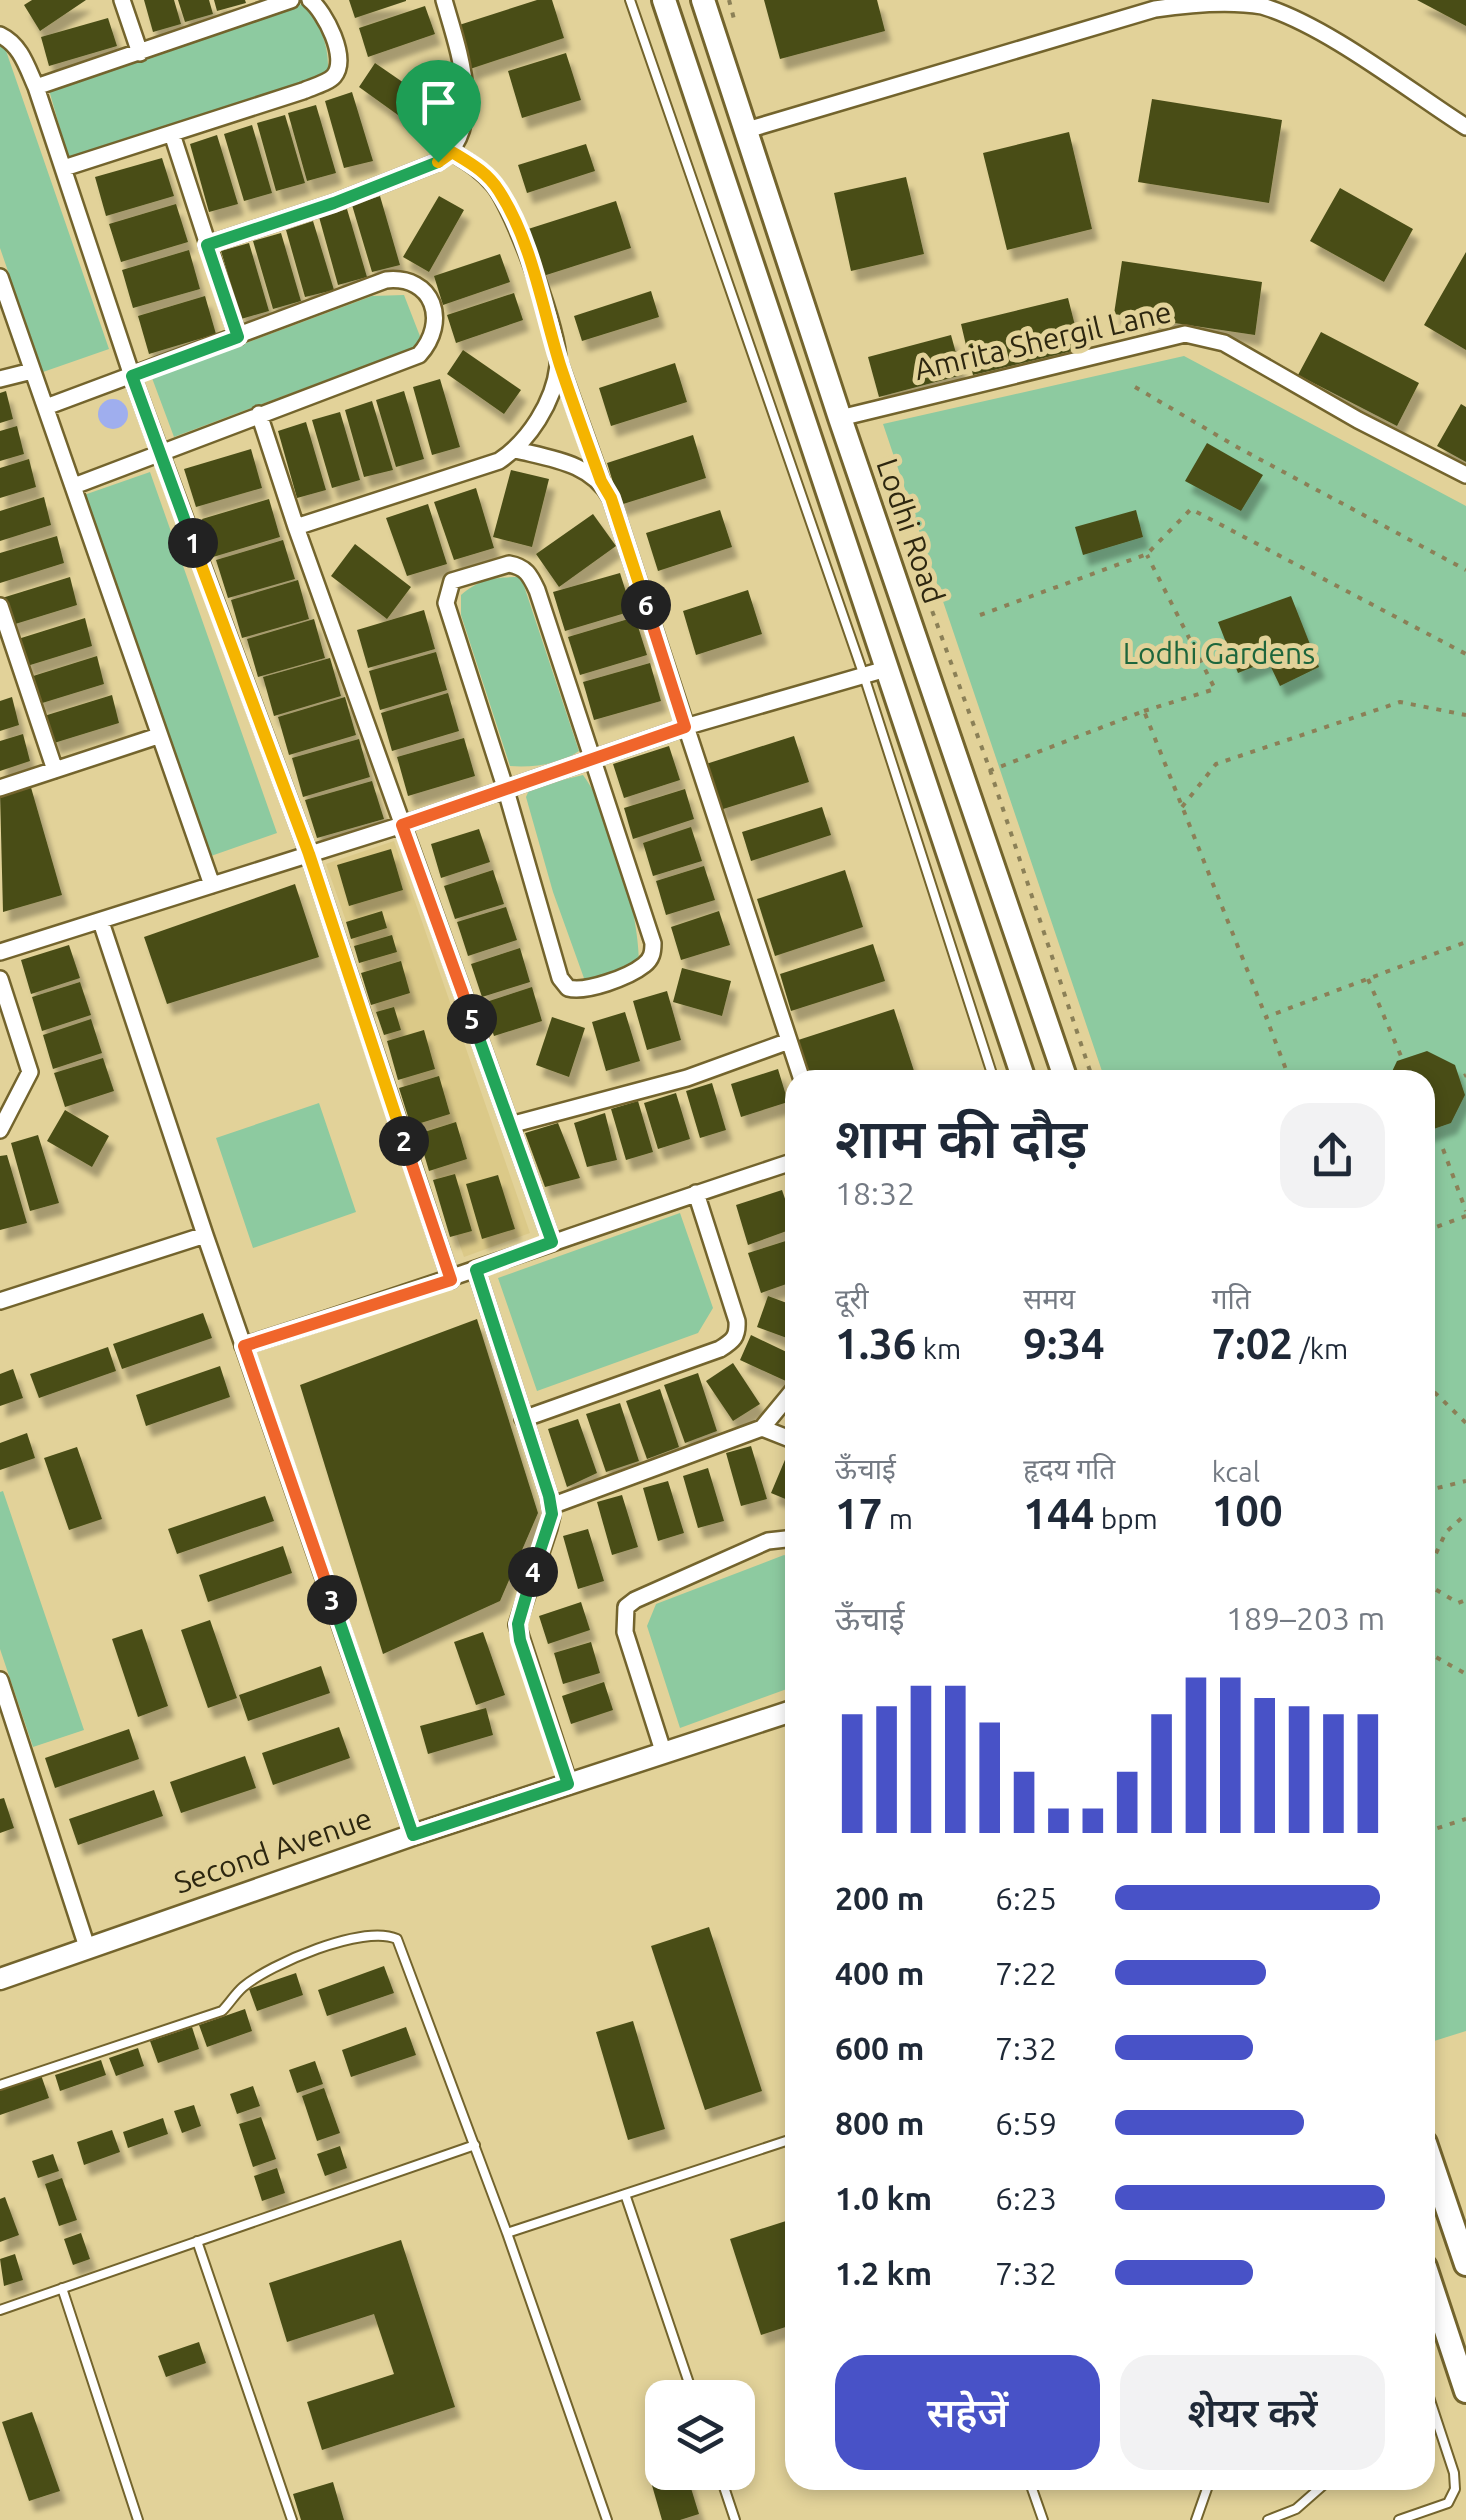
<!DOCTYPE html>
<html lang="hi">
<head>
<meta charset="utf-8">
<style>
  body { margin:0; font-family:Ubuntu,"Noto Sans Devanagari",sans-serif; background:#f2f2f3; color:#1f2937; height:100vh; display:flex; flex-direction:column; font-size:38px; white-space:nowrap }
  * { box-sizing:border-box; margin:0 }
  p { font-size:32px; color:#747a83 }
  .icon { flex:none; width:55px; height:55px; fill:none; stroke:currentColor; stroke-width:2; stroke-linecap:round; stroke-linejoin:round }
  .map { position:relative; flex:1; overflow:hidden }
  .sheet { position:absolute; left:785px; top:1070px; width:650px; height:1420px; display:flex; flex-direction:column; background:#fff; border-radius:30px; box-shadow:0 5px 15px #0003 }
  .sheet>* { flex:none }
  .tools { position:absolute; left:645px; top:2380px; display:grid; gap:20px }
  .tools a { display:grid; place-items:center; width:110px; height:110px; border-radius:20px; background:#fff; box-shadow:0 5px 15px #0003; font-size:50px }
  .pin { position:absolute; display:grid; place-items:center; width:85px; height:85px; color:#fff; margin:-102px -42px; border-radius:50% 50% 50% 0; rotate:-45deg; box-shadow:0 0 10px #0007 }
  .pin .icon { rotate:45deg }
  .km { position:absolute; width:50px; height:50px; margin:-25px; border-radius:50%; background:#222; color:#fff; font-size:28px; line-height:50px; text-align:center }
  .round { display:grid; place-items:center; flex:none; width:105px; height:105px; border-radius:30px; background:#f2f2f3 }
  .summary { display:flex; align-items:center; justify-content:space-between; height:170px; padding:0 50px }
  h1 { font-size:55px; font-weight:600; line-height:75px }
  .metrics { display:grid; grid-template-columns:repeat(3,1fr); gap:15px; height:170px; padding:10px 50px }
  .metrics div { display:grid; align-content:center }
  .metrics b { font-size:42px; font-weight:600 }
  .metrics small { font-size:28px; font-weight:400 }
  .metrics p { font-size:28px }
  .chart { height:280px; padding:20px 50px }
  .chart p { display:flex; justify-content:space-between }
  .chart svg { width:100%; height:180px; margin-top:10px; stroke:#4852c7; stroke-width:6 }
  .cta { display:flex; gap:20px; margin-top:auto; padding:20px 50px }
  .cta a { flex:1; height:115px; border-radius:30px; background:#4852c7; color:#fff; font-size:40px; font-weight:600; line-height:115px; text-align:center }
  .cta a+a { background:#f2f2f3; color:#1f2937 }
  ul { padding:0 50px; list-style:none; font-size:32px }
  li { display:grid; grid-template-columns:160px 120px 1fr; align-items:center; height:75px }
  li i { height:25px; border-radius:12px; background:#4852c7 }
  .map>svg:first-child { display:block }
  .built { fill:#dbc988 }
  .green { fill:#8dcaa0 }
  .water { fill:#9faeee }
  .building { fill:#494d18; filter:url(#shadow) }
  .lines { fill:none; stroke-linecap:round; stroke-linejoin:round }
  .service-casing { stroke:#73642d; stroke-width:12 }
  .minor-casing { stroke:#73642d; stroke-width:20 }
  .tertiary-casing { stroke:#73642d; stroke-width:25 }
  .secondary-casing { stroke:#73642d; stroke-width:28 }
  .path { stroke:#8b8057; stroke-width:4; stroke-dasharray:5 8; stroke-linecap:butt }
  .service { stroke:#fff; stroke-width:8 }
  .minor { stroke:#fff; stroke-width:15 }
  .tertiary { stroke:#fff; stroke-width:20 }
  .secondary { stroke:#fff; stroke-width:22 }
  .split-1-casing { stroke:#fff; stroke-width:20 }
  .split-2-casing { stroke:#fff; stroke-width:20 }
  .split-3-casing { stroke:#fff; stroke-width:20 }
  .split-4-casing { stroke:#fff; stroke-width:20 }
  .split-5-casing { stroke:#fff; stroke-width:20 }
  .split-6-casing { stroke:#fff; stroke-width:20 }
  .split-7-casing { stroke:#fff; stroke-width:20 }
  .split-1 { stroke:#22a559; stroke-width:12 }
  .split-2 { stroke:#f5b400; stroke-width:12 }
  .split-3 { stroke:#f0652b; stroke-width:12 }
  .split-4 { stroke:#22a559; stroke-width:12 }
  .split-5 { stroke:#22a559; stroke-width:12 }
  .split-6 { stroke:#f0652b; stroke-width:12 }
  .split-7 { stroke:#f5b400; stroke-width:12 }
  .labels { text-anchor:middle; stroke-width:10; stroke-linejoin:round; paint-order:stroke }
  .street-label { font-size:30px; fill:#2d2710; stroke:#e2d299 }
  .park-label { font-size:30px; fill:#1d663c; stroke:#e2d299 }
</style>
</head>
<body>
<div class="map">
<svg width="1466" height="2520" viewBox="0 0 1466 2520">
  <defs>
    <filter id="shadow"><feDropShadow dx="6" dy="11" stdDeviation="2.5" flood-color="#0004"/></filter>
  </defs>
  <rect width="100%" height="100%" fill="#e2d299"/>
  <path class="built" d="M394,841L530,1233L464,1257L326,864Z"/>
  <path class="green" d="M302,4C321,25 329,44 328,72L306,83L69,160L49,90Z
    M4,45L109,349L43,372L0,248V46Z
    M404,295L423,344L174,437L152,378L372,296Z
    M1184,356L1466,506V2031L1431,2042L1425,2025V1080H1105L883,424Z
    M150,472L277,833L211,856L84,495Z
    M521,577L579,751C561,764 532,768 510,766L461,615V595C480,578 497,577 521,577Z
    M583,775C613,815 638,911 639,961L603,978L585,981L553,892L526,797L530,788Z
    M319,1103L356,1212L253,1248L216,1138Z
    M680,1213L713,1308L698,1333L537,1391L498,1278Z
    M3,1491L84,1730L33,1747L0,1649V1492Z
    M784,1555L795,1560V1686L680,1728L647,1626L656,1604Z"/>
  <path class="water" d="M98 414a15 15 0 1 1 30 0a15 15 0 1 1-30 0Z"/>
  <path class="building" d="M32,0H86L40,31L24,5Z
    M144,0H174L181,24L153,32Z
    M178,0H209L213,14L185,22Z
    M214,0H245L246,3L217,11Z
    M349,0H406V1L355,18Z
    M537,0H552L564,38L470,69L456,26Z
    M764,0H877L885,31L780,59Z
    M1417,0H1466V26Z
    M425,6L435,34L368,57L359,28Z
    M108,18L117,46L49,66L41,37Z
    M566,53L581,100L522,118L508,71Z
    M375,63L433,103L416,128L359,87Z
    M352,92L373,161L344,168L325,101Z
    M1152,99L1282,120L1269,203L1138,182Z
    M316,105L336,173L307,181L288,113Z
    M285,115L305,183L276,191L257,123Z
    M252,125L272,193L244,201L224,134Z
    M1069,132L1092,229L1007,250L983,153Z
    M217,135L238,204L209,212L190,144Z
    M586,144L595,171L527,193L518,165Z
    M162,158L174,196L106,216L95,177Z
    M906,177L924,254L851,271L834,193Z
    M1340,188L1413,229L1384,282L1310,241Z
    M380,196L400,265L372,272L352,205Z
    M439,196L464,210L429,272L403,257Z
    M616,201L631,248L540,277L525,230Z
    M176,204L188,242L121,262L109,224Z
    M347,209L367,277L338,285L319,217Z
    M313,221L334,290L305,297L286,230Z
    M281,233L301,301L273,309L253,241Z
    M249,243L269,311L241,319L221,251Z
    M189,250L200,289L133,308L122,270Z
    M1466,252V350L1424,325Z
    M500,254L510,282L443,305L434,276Z
    M1122,261L1262,282L1255,335L1114,314Z
    M651,291L659,317L582,341L574,316Z
    M514,293L523,320L456,343L447,315Z
    M205,296L216,334L149,354L138,316Z
    M1068,298L1081,349L973,375L961,324Z
    M1321,332L1419,383L1397,426L1298,375Z
    M951,335L962,375L879,397L868,357Z
    M463,350L521,390L504,414L447,374Z
    M675,363L687,402L611,426L599,388Z
    M440,379L460,447L432,455L413,387Z
    M6,391L13,419L0,423V393Z
    M404,391L424,459L396,467L376,400Z
    M372,401L393,470L364,477L345,410Z
    M1461,404L1466,407V462L1437,446Z
    M340,412L360,480L332,488L312,420Z
    M306,422L326,490L297,498L278,431Z
    M17,426L24,454L0,461V431Z
    M693,435L706,478L620,505L607,463Z
    M1207,443L1263,475L1241,511L1185,481Z
    M251,449L262,488L196,507L184,469Z
    M29,459L36,487L0,498V468Z
    M511,470L549,479L532,547L493,537Z
    M476,488L494,548L454,560L434,502Z
    M44,497L51,525L0,541V511Z
    M269,499L280,537L213,557L202,519Z
    M428,504L447,564L407,576L386,518Z
    M720,510L732,547L658,571L646,533Z
    M1136,510L1143,537L1083,555L1075,527Z
    M593,514L616,546L559,587L536,554Z
    M57,536L64,563L0,583V553Z
    M283,540L295,579L228,598L216,560Z
    M355,544L411,587L387,619L331,576Z
    M620,573L632,611L565,631L553,592Z
    M70,577L77,605L12,625L2,598Z
    M298,580L309,619L242,638L231,600Z
    M748,590L762,634L696,655L683,611Z
    M1291,596L1319,667L1280,686L1268,661L1238,673L1218,622Z
    M424,610L435,649L368,668L357,630Z
    M635,617L647,655L580,675L568,637Z
    M85,618L92,646L27,666L18,639Z
    M314,619L325,658L258,677L247,639Z
    M436,652L447,690L380,710L369,671Z
    M97,656L104,684L39,704L30,677Z
    M330,658L341,696L274,716L263,677Z
    M650,663L661,701L594,720L583,682Z
    M448,693L459,731L392,751L381,713Z
    M112,695L119,723L54,743L44,716Z
    M12,697L19,725L0,731V701Z
    M345,697L356,735L289,755L278,717Z
    M23,734L30,761L0,771V741Z
    M794,736L809,782L720,810L706,764Z
    M464,738L475,776L408,796L397,757Z
    M359,739L370,777L303,797L292,758Z
    M669,746L680,780L624,798L613,764Z
    M372,781L384,819L317,838L305,800Z
    M30,784L62,895L3,912L0,793Z
    M685,789L694,819L633,839L624,808Z
    M822,807L831,835L751,861L742,832Z
    M691,827L702,861L653,876L643,843Z
    M479,829L490,862L441,878L431,844Z
    M391,849L403,890L349,906L337,865Z
    M704,866L715,900L666,915L656,881Z
    M493,870L504,904L455,919L444,886Z
    M845,870L863,927L775,956L757,899Z
    M295,884L319,957L167,1004L144,937Z
    M506,907L517,940L468,956L457,922Z
    M382,911L387,928L351,939L346,922Z
    M719,911L730,945L681,960L671,927Z
    M392,935L397,952L359,963L354,946Z
    M873,944L885,981L791,1011L780,974Z
    M69,945L80,978L31,994L21,960Z
    M520,948L530,982L482,997L471,964Z
    M401,961L410,993L371,1005L361,973Z
    M682,968L731,981L722,1016L673,1002Z
    M80,982L91,1015L42,1031L32,997Z
    M532,987L542,1021L494,1036L483,1003Z
    M667,991L681,1040L647,1050L633,1001Z
    M394,1007L401,1030L384,1035L376,1012Z
    M894,1009L915,1074L897,1080H804L792,1042Z
    M625,1012L640,1061L606,1071L592,1022Z
    M552,1017L585,1028L569,1077L536,1065Z
    M91,1019L102,1053L53,1069L43,1035Z
    M424,1030L435,1069L398,1080L387,1041Z
    M1427,1051L1455,1065L1465,1095L1451,1123L1425,1132V1080H1388L1397,1061Z
    M103,1058L114,1091L65,1107L54,1073Z
    M778,1069L788,1102L741,1117L731,1084Z
    M439,1076L450,1114L411,1126L399,1088Z
    M712,1083L726,1130L700,1138L686,1091Z
    M676,1093L690,1139L658,1149L644,1103Z
    M638,1101L653,1152L626,1160L611,1109Z
    M65,1110L109,1136L92,1167L47,1141Z
    M605,1113L617,1160L587,1167L574,1123Z
    M456,1122L467,1159L429,1171L418,1134Z
    M558,1123L580,1178L545,1187L525,1133Z
    M38,1135L59,1203L30,1211L11,1143Z
    M7,1155L27,1223L0,1230V1156Z
    M455,1174L472,1231L450,1237L433,1180Z
    M498,1175L515,1229L482,1239L466,1184Z
    M782,1190L795,1228L748,1245L736,1205Z
    M795,1238V1281L761,1293L748,1253Z
    M768,1296L795,1306V1341L757,1327Z
    M203,1313L212,1338L122,1369L113,1344Z
    M477,1319L538,1513L500,1601L383,1654L300,1385Z
    M751,1335L795,1356V1366L788,1382L740,1360Z
    M108,1347L116,1371L39,1398L30,1374Z
    M733,1363L760,1404L733,1421L706,1381Z
    M220,1366L230,1397L146,1426L136,1395Z
    M13,1369L23,1398L0,1406V1374Z
    M698,1373L717,1431L685,1443L664,1385Z
    M660,1389L679,1447L647,1459L626,1401Z
    M620,1403L639,1461L606,1472L586,1414Z
    M578,1419L597,1473L567,1487L548,1429Z
    M27,1433L35,1458L0,1470V1443Z
    M751,1446L767,1499L741,1506L726,1453Z
    M77,1447L102,1519L69,1530L44,1458Z
    M787,1455L795,1459V1503L771,1493Z
    M708,1468L724,1521L698,1528L683,1476Z
    M668,1481L684,1533L658,1541L643,1488Z
    M622,1495L638,1547L612,1555L597,1502Z
    M265,1496L274,1521L177,1554L168,1529Z
    M588,1529L604,1581L578,1589L563,1536Z
    M283,1546L292,1573L208,1602L199,1575Z
    M581,1602L590,1630L548,1644L539,1616Z
    M210,1620L237,1698L208,1708L181,1630Z
    M142,1629L168,1706L138,1717L112,1639Z
    M483,1632L505,1695L476,1705L454,1642Z
    M591,1642L600,1673L563,1684L554,1653Z
    M321,1666L330,1693L248,1721L239,1695Z
    M604,1682L613,1710L571,1724L562,1696Z
    M486,1708L493,1735L428,1754L420,1726Z
    M339,1727L350,1758L273,1785L262,1753Z
    M129,1729L139,1759L55,1788L45,1758Z
    M245,1756L256,1788L181,1813L170,1782Z
    M154,1790L163,1816L78,1845L69,1819Z
    M4,1798L14,1828L0,1833V1799Z
    M709,1927L762,2091L705,2110L651,1946Z
    M384,1966L394,1993L327,2016L318,1990Z
    M296,1973L303,1995L257,2011L249,1989Z
    M245,2009L252,2031L207,2047L199,2025Z
    M633,2021L665,2129L628,2140L596,2032Z
    M192,2027L199,2049L158,2063L150,2041Z
    M406,2027L416,2055L351,2077L342,2050Z
    M138,2048L144,2066L116,2076L109,2058Z
    M101,2060L106,2075L60,2091L55,2075Z
    M315,2061L323,2084L297,2093L289,2070Z
    M41,2075L49,2098L0,2115V2089Z
    M253,2086L260,2106L237,2114L230,2094Z
    M324,2088L340,2133L317,2141L302,2096Z
    M194,2105L201,2126L182,2133L174,2111Z
    M261,2117L276,2159L253,2167L239,2124Z
    M163,2118L168,2134L128,2148L123,2132Z
    M112,2130L120,2152L84,2165L77,2142Z
    M340,2146L347,2168L325,2176L317,2154Z
    M53,2154L59,2171L38,2178L32,2161Z
    M277,2168L285,2193L262,2201L254,2176Z
    M62,2178L77,2220L59,2226L45,2184Z
    M5,2197L19,2235L0,2242V2199Z
    M786,2221L795,2248V2324L761,2335L730,2239Z
    M81,2233L90,2259L73,2265L64,2239Z
    M401,2240L455,2407L322,2450L307,2402L394,2374L374,2314L287,2342L269,2283Z
    M15,2254L23,2280L4,2286L0,2259Z
    M199,2342L206,2363L166,2377L158,2356Z
    M32,2412L60,2491L29,2501L2,2422Z
    M662,2472H686L699,2514L680,2520H662L649,2475Z
    M333,2482L344,2520H301L293,2494Z"/>
  <g class="lines">
    <defs>
      <path id="service" d="M630,0L864,676L994,1080
        M0,2085L222,2011C229,2004 235,1994 243,1987C270,1964 363,1924 397,1939L507,2233L607,2520
        M625,2194L694,2398
        M507,2233L795,2138
        M197,2241L292,2520
        M62,2288L138,2520
        M0,2310L475,2145
        M719,2472L735,2520
        M1029,2480L1043,2520
        M1196,2520L1210,2480
        M1268,2520L1296,2509L1329,2480
        M1399,2520L1448,2503L1455,2489L1454,2473L1425,2385"/>
      <path id="minor" d="M122,0L140,53
        M0,35C21,45 27,67 36,87L132,376L309,854L451,1280
        M36,87L291,0
        M747,130L1155,9C1189,4 1227,0 1262,6C1326,25 1408,90 1466,127
        M172,134L238,337
        M452,152C468,162 482,170 494,185C514,209 561,336 558,366C554,402 529,441 499,461L296,527L552,1242
        M64,168L303,91C312,87 328,83 334,76C349,58 325,12 310,0
        M207,245L334,203L438,162C488,128 457,46 444,0
        M0,277L212,885
        M560,365L601,480
        M0,379L32,371
        M46,407L386,280C434,275 449,322 419,355L74,486
        M259,414L296,527
        M840,418L1185,334L1224,343L1358,420L1466,475
        M516,450C553,459 591,463 611,498L802,1080
        M509,564C526,567 530,575 537,590L653,943C653,952 652,959 644,965C629,977 586,993 568,988L560,978L505,787L446,603L452,581Z
        M0,606L55,770
        M0,788L158,736
        M101,922L205,1235L413,1835
        M0,952L402,825L685,727L886,669
        M0,979L30,1072L0,1130
        M510,1125L687,1078L789,1041
        M476,1270L549,1496L552,1515L549,1528L517,1625L569,1784
        M0,1301L205,1235
        M243,1346C428,1288 611,1221 795,1161
        M523,1419L720,1349C733,1341 738,1337 737,1321L696,1193
        M762,1428L795,1388
        M551,1506L762,1428L795,1441
        M0,1680L87,1947
        M664,1754L625,1632L626,1607L635,1600L768,1541L795,1538"/>
      <path id="tertiary" d="M0,1979L413,1835L795,1710"/>
      <path id="secondary" d="M664,0L1024,1080
        M703,0L840,418L1066,1080
        M1425,2143L1466,2264
        M1425,2267L1466,2391"/>
    </defs>
    <use href="#service" class="service-casing"/>
    <use href="#minor" class="minor-casing"/>
    <use href="#tertiary" class="tertiary-casing"/>
    <use href="#secondary" class="secondary-casing"/>
    <path class="path" d="M729,0L734,19
      M1135,387L1237,447L1466,570
      M910,550L990,770L1093,1080
      M980,615L1147,554L1191,509L1466,654
      M1144,711L1215,689L1147,555
      M989,771L1144,711L1266,1017
      M1182,807L1216,764L1400,702L1466,715
      M1368,979L1401,1056
      M1464,1076L1466,1075
      M1290,1080L1266,1017L1466,942
      M1443,1149L1466,1211
      M1425,1231L1466,1216
      M1425,1383L1466,1423
      M1425,1491L1466,1481
      M1425,1577L1446,1532L1466,1514
      M1425,1583L1458,1603L1466,1600
      M1425,1651L1466,1674
      M1425,1832L1466,1819"/>
    <use href="#service" class="service"/>
    <use href="#minor" class="minor"/>
    <use href="#tertiary" class="tertiary"/>
    <use href="#secondary" class="secondary"/>
  </g>
  <g class="lines">
    <defs>
      <path id="split-1" d="M193,543L132,376L238,337L207,245L334,203L438,162"/>
      <path id="split-2" d="M193,543L309,854L404,1141"/>
      <path id="split-3" d="M332,1600L244,1346L451,1280L404,1141"/>
      <path id="split-4" d="M332,1600L413,1835L568,1784L520,1640L518,1624L533,1572"/>
      <path id="split-5" d="M472,1019L552,1242L476,1270L549,1496L552,1514L533,1572"/>
      <path id="split-6" d="M472,1019L402,825L685,727L646,605"/>
      <path id="split-7" d="M438,162L452,152C470,163 487,172 499,191C532,242 542,307 560,365C573,404 587,442 601,481L611,498L646,605"/>
    </defs>
    <use href="#split-1" class="split-1-casing"/>
    <use href="#split-2" class="split-2-casing"/>
    <use href="#split-3" class="split-3-casing"/>
    <use href="#split-4" class="split-4-casing"/>
    <use href="#split-5" class="split-5-casing"/>
    <use href="#split-6" class="split-6-casing"/>
    <use href="#split-7" class="split-7-casing"/>
    <use href="#split-1" class="split-1"/>
    <use href="#split-2" class="split-2"/>
    <use href="#split-3" class="split-3"/>
    <use href="#split-4" class="split-4"/>
    <use href="#split-5" class="split-5"/>
    <use href="#split-6" class="split-6"/>
    <use href="#split-7" class="split-7"/>
  </g>
  <g class="labels">
    <g class="street-label">
      <text transform="translate(1043 341) rotate(-13)" y="10">Amrita Shergil Lane</text>
      <text transform="translate(910 531) rotate(71)" y="10">Lodhi Road</text>
      <text transform="translate(273 1851) rotate(-19)" y="10">Second Avenue</text>
    </g>
    <g class="park-label">
      <text x="1219" y="664">Lodhi Gardens</text>
    </g>
  </g>
</svg>
<div class="tools">
<a><svg class="icon" aria-label="layers" viewBox="0 0 24 24"><path d="M12 4l9 5-9 5-9-5zM3 14l9 5 9-5"/></svg></a>
</div>
<div class="pin" style="left:438px;top:162px;background:#1e9e55"><svg class="icon" aria-label="arrive" viewBox="0 0 24 24"><path d="M6 21V4h12l-3 4 3 4H6"/></svg></div>
<b class="km" style="left:193px;top:543px">1</b>
<b class="km" style="left:404px;top:1141px">2</b>
<b class="km" style="left:332px;top:1600px">3</b>
<b class="km" style="left:533px;top:1572px">4</b>
<b class="km" style="left:472px;top:1019px">5</b>
<b class="km" style="left:646px;top:605px">6</b>
<section class="sheet">
<div class="summary"><div><h1>शाम की दौड़</h1><p>18:32</p></div><a class="round"><svg class="icon" aria-label="share" viewBox="0 0 24 24"><path d="M12 15V3M7 8l5-5 5 5M5 13v7h14v-7"/></svg></a></div>
<div class="metrics">
<div><p>दूरी</p><b>1.36<small> km</small></b></div>
<div><p>समय</p><b>9:34</b></div>
<div><p>गति</p><b>7:02<small> /km</small></b></div>
</div>
<div class="metrics">
<div><p>ऊँचाई</p><b>17<small> m</small></b></div>
<div><p>हृदय गति</p><b>144<small> bpm</small></b></div>
<div><p>kcal</p><b>100</b></div>
</div>
<div class="chart"><p><span>ऊँचाई</span>189–203 m</p>
<svg viewBox="0 0 160 44" preserveAspectRatio="none"><path d="M5 44V15M15 44V13M25 44V8M35 44V8M45 44V17M55 44V29M65 44V38M75 44V38M85 44V29M95 44V15M105 44V6M115 44V6M125 44V11M135 44V13M145 44V15M155 44V15"/></svg>
</div>
<ul>
<li><b>200 m</b>6:25<i style="width:98%"></i></li>
<li><b>400 m</b>7:22<i style="width:56%"></i></li>
<li><b>600 m</b>7:32<i style="width:51%"></i></li>
<li><b>800 m</b>6:59<i style="width:70%"></i></li>
<li><b>1.0 km</b>6:23<i style="width:100%"></i></li>
<li><b>1.2 km</b>7:32<i style="width:51%"></i></li>
</ul>
<div class="cta"><a>सहेजें</a><a>शेयर करें</a></div>
</section>
</div>
</body>
</html>
